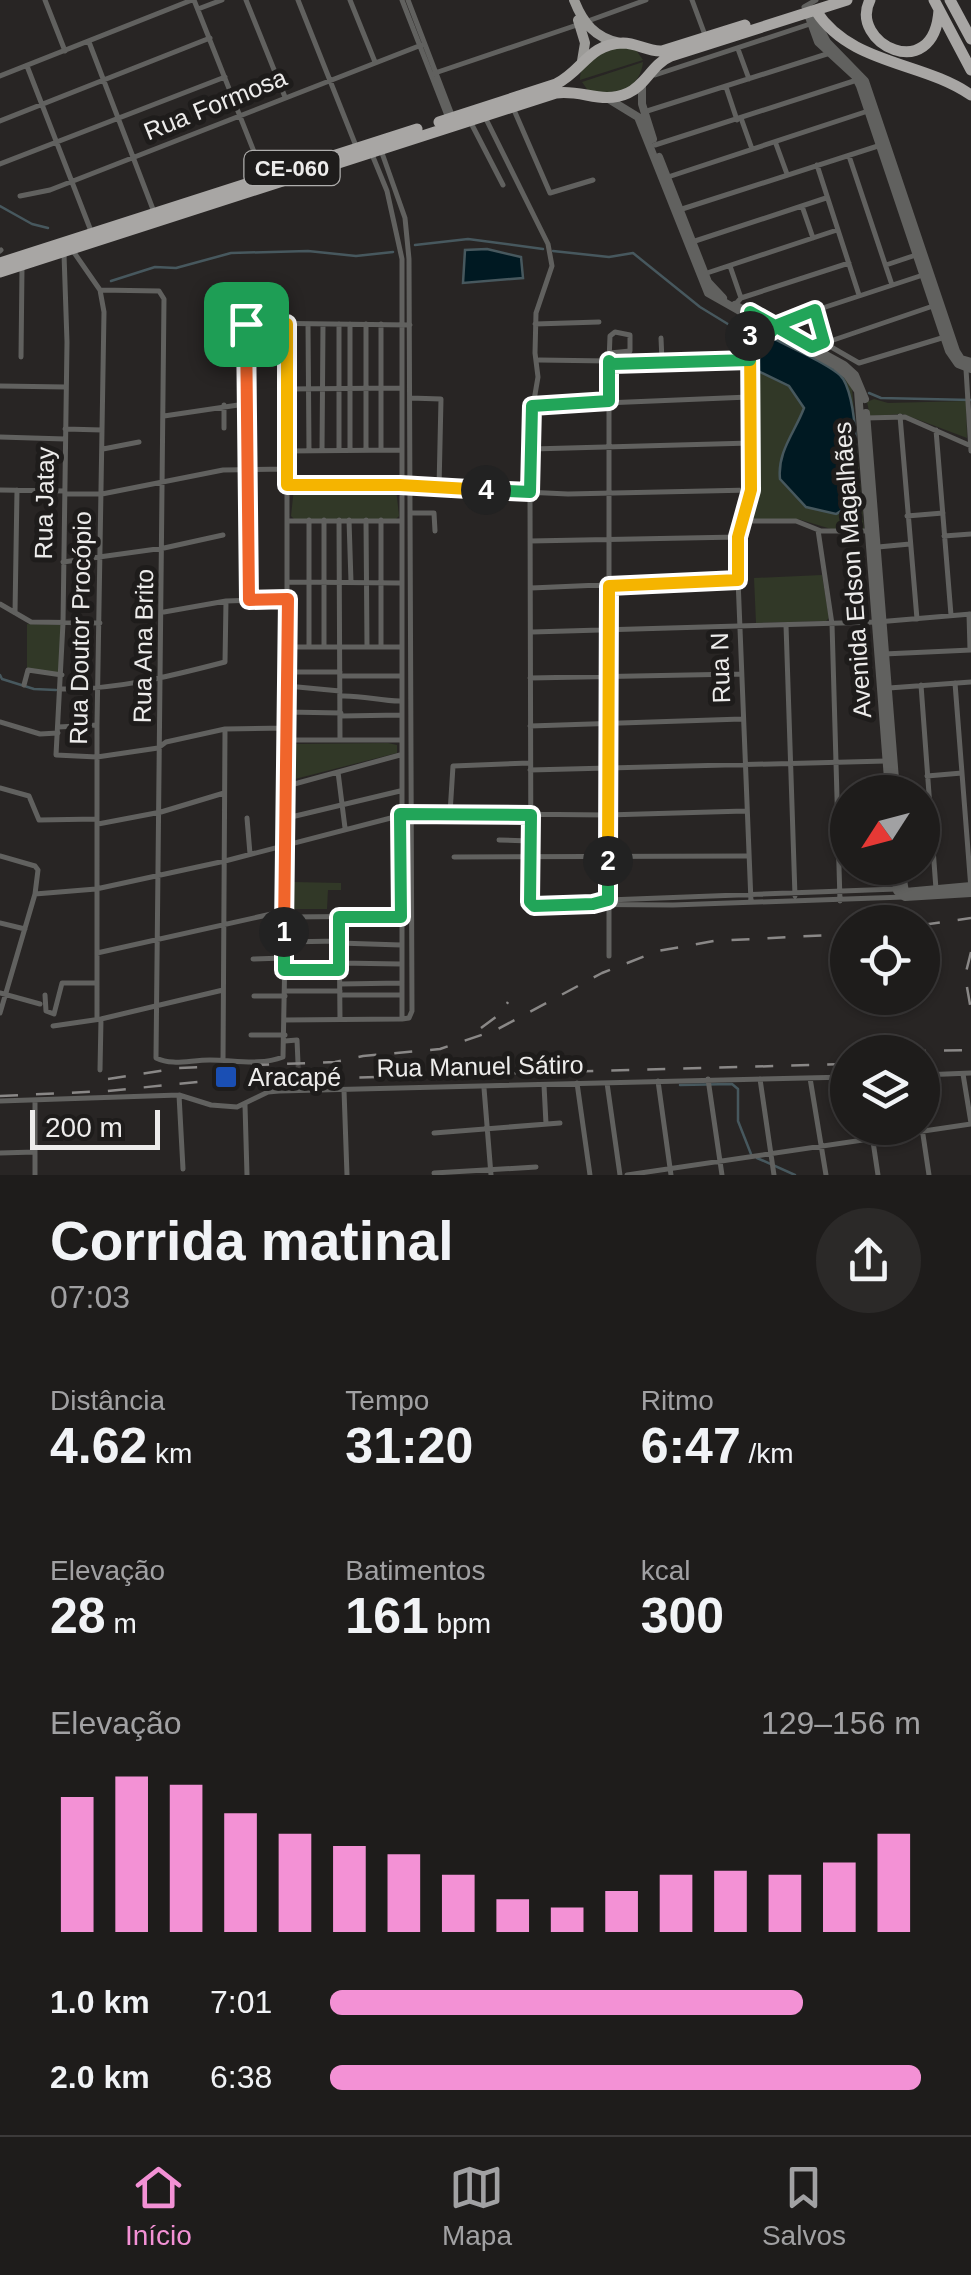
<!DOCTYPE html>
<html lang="pt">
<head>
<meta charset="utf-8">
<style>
  body { margin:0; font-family:Arial,sans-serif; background:#2b2928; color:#f1f3f6; height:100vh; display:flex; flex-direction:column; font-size:38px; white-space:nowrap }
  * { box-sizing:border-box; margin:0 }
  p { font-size:32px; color:#a1a1a3 }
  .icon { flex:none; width:55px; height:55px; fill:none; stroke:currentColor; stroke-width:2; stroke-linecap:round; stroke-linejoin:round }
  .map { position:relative; height:1175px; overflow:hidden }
  .drawer { display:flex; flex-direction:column; background:#1e1c1b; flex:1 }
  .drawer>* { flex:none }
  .needle { width:65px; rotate:234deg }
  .tools { position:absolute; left:830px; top:775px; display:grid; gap:20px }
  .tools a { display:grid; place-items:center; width:110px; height:110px; border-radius:50%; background:#1e1c1b; box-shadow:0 2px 8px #0004,0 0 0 2px #3c3a3a; font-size:50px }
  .scale { position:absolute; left:30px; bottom:25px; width:130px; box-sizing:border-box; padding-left:10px; border:5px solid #edeceb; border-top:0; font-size:28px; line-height:35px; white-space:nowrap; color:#edeceb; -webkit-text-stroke:8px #1e1c1b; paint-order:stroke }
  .pin { position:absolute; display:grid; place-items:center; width:85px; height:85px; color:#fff; margin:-42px; border-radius:20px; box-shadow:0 5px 15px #0006 }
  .km { position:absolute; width:50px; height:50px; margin:-25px; border-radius:50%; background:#222; color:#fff; font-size:28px; line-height:50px; text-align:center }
  .round { display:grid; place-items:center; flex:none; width:105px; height:105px; border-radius:52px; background:#2b2928 }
  .head { display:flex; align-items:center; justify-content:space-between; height:170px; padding:0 50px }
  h1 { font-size:55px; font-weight:800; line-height:75px }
  .figures { display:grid; grid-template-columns:repeat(3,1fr); gap:15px; height:170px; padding:10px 50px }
  .figures div { display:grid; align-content:center }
  .figures b { font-size:50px; font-weight:800 }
  .figures small { font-size:28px; font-weight:400 }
  .figures p { font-size:28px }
  .chart { height:280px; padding:20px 50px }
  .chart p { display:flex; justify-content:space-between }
  .chart svg { width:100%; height:180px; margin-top:10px; stroke:#f391d5; stroke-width:6 }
  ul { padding:0 50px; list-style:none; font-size:32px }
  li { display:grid; grid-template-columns:160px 120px 1fr; align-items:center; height:75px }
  li i { height:25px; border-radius:12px; background:#f391d5 }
  .menu { display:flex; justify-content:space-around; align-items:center; height:140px; border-top:2px solid #3c3a3a; background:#1e1c1b; font-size:28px; color:#a1a1a3 }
  .menu a { display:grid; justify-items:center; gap:5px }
  .menu .current { color:#f391d5 }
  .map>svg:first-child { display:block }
  .green { fill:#313827 }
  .water { fill:#001922; stroke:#47585e; stroke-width:2.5 }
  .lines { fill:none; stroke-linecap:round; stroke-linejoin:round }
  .stream { stroke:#47585e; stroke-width:2.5 }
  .minor-tunnel { stroke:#464342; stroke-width:5; stroke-dasharray:5 2.5; stroke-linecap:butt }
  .minor { stroke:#61615f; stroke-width:5 }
  .tertiary { stroke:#61615f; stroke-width:8 }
  .primary { stroke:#9c9b98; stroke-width:10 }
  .trunk { stroke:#a8a6a4; stroke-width:11 }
  .rail { stroke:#8a8887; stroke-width:2.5; stroke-dasharray:18 18; stroke-linecap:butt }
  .split-1-casing { stroke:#fff; stroke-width:20 }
  .split-2-casing { stroke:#fff; stroke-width:20 }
  .split-3-casing { stroke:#fff; stroke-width:20 }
  .split-4-casing { stroke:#fff; stroke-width:20 }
  .split-5-casing { stroke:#fff; stroke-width:20 }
  .split-1 { stroke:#f0652b; stroke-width:12 }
  .split-2 { stroke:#22a559; stroke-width:12 }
  .split-3 { stroke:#f5b400; stroke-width:12 }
  .split-4 { stroke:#22a559; stroke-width:12 }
  .split-5 { stroke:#f5b400; stroke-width:12 }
  .transit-dot { fill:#1a4fb4; stroke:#1e1c1b; stroke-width:4 }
  .labels { text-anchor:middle; stroke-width:10; stroke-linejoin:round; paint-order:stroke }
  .shield { fill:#1e1c1b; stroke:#afaead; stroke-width:2.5 }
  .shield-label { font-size:22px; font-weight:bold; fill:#edeceb }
  .street-label { font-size:25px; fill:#edeceb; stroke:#1e1c1b }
  .poi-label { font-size:25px; fill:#edeceb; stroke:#1e1c1b; text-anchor:start }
</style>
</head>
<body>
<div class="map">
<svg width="971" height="1175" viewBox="0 0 971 1175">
  <rect width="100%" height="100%" fill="#282524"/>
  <path class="green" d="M621,47L636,50L643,60L580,80C580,57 602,53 621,47Z
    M643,62C640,91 613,96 589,92L582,82Z
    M755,324L833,368L844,376L852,388L864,529H831L798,519L749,520L746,516L753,492L752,326Z
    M874,399L888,403L966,401L967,438L903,414L870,416L867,402Z
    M294,488H396L399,516L396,519H294L291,516Z
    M822,575L829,618L826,621L756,623L754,578Z
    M27,624L62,625L61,674L27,669Z
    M388,743L397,745V753L291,780L292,744Z
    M293,882L341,883V890H328L327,909H292Z"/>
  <path class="water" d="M487,249L521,257L523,278L463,283L465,250Z
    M764,333C786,347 822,359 840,375C858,392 861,485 848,505C845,509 841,511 836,514L806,507L780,479C777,452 795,432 804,408L789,386L756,370L755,336Z"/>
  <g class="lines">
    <path class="stream" d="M0,206L32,224L48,228
      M415,245L468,239L543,249
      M553,251L609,257L633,253L700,307L736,329L741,346L758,349
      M111,281L155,267L176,268L231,253L308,251L356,256L393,252
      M869,393L881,398L971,400
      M0,675L2,679L34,689L56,690
      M680,1085L732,1084L738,1089V1121L751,1154
      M757,1158L795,1175"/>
    <path class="minor-tunnel" d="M298,1063L299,1082"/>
    <path class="minor" d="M45,0L65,51
      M194,0L264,177
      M246,0L285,97
      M298,0L356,146
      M350,0L375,62
      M402,0L448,118
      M408,0L452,115
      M692,0L705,35
      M804,7L816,0
      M198,9L222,0
      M588,21L646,0
      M89,42L154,212
      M738,49L749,79
      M27,66L91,231
      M432,74L577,25
      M655,75L813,23
      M0,76L192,0
      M726,87L737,120
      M514,110L550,193L593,180
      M644,112L830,53
      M741,118L752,149
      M486,119L548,244L552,266L536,313L535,353L538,377L533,406L530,492L531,904L673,905L904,897
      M0,121L210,38
      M471,123L503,185
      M776,144L787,174
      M655,145L857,80
      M371,152L387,191L402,259V1019
      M382,153L405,218L409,259L412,1011L409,1018L402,1019
      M849,156L892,285
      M0,164L225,77
      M817,165L859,295
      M665,178L868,111
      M20,196L50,190L424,44
      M802,206L813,238
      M679,210L881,145
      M692,242L826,198
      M0,251L1,250
      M73,251L100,290L104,312L97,725V1019
      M64,254L67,342L63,623L56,755L97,757L158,748L166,742L225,729L287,728
      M886,265L916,255
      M730,266L741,298
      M704,274L837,230
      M100,290L159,291L164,299L156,1058C173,1066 189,1060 210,1060C234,1060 260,1066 283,1057L287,844V324
      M245,304L249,600
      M734,306L741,298L849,263
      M815,310L826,344L859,363L945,337
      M749,315L751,490L738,537V579L751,902
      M246,323L410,325
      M308,324L309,451
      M339,324V450
      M350,324V450
      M366,324V450
      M381,324V450
      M535,324L599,322
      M773,329L780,322L926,274
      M661,338L662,361
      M813,347L933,306
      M21,357L22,268
      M539,360L609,361L612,364L750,359
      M966,369L971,451
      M0,386L66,387
      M287,389L401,388
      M410,398L441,399L439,488
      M224,405V428
      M533,406L749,397
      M164,416L245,404
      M900,416L917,619
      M865,418L905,417L971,446
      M65,429L102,430
      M936,430L951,615
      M0,437L65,439
      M103,449L139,442
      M532,449L751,443
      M287,451L401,450
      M322,451L323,324
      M287,485H399
      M410,487L568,494L751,490
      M0,490L65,491
      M65,494H102L223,470L287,469
      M410,513H434L435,531
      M907,516L943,513
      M324,520V647
      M339,520L340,740
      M349,520L351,582
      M366,520L367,647
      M381,520V647
      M288,521H400
      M744,521H796L821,531H869
      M818,530L832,624L840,901
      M944,536L971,534
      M530,541L738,537
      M878,547L910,544
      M63,562L164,548L223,535
      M288,582L400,583
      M531,588L737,579
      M0,604L31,622L100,623
      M164,612L226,601L288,599
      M15,613L17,490
      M969,614L970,650
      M786,625L795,896
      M532,632L877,622L971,614
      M287,647H399
      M309,647V520
      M884,654L971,650
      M288,672H340
      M340,676H400
      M530,678L740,674
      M955,683L971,889
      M24,685L28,670L62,675
      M921,685L936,889
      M287,686L340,691
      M889,688L971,682
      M60,689C117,690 171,676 225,662L226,601
      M340,696C363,695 379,701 400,701
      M287,712L341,713
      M341,716L401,715
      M0,722L40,734L58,733
      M530,726L742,719
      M58,727L97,725
      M287,740H399
      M530,770L886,761
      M338,772L345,828
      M927,776L962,773
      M287,786L400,755
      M0,788L29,796L39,820L97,819
      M450,813L453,766L530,763
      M247,818L250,854
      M287,818L400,791
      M98,824L161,812L224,793
      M499,840L530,841
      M0,856L35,866L38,870L35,894L0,1013
      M454,857L746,856
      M35,894L96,889L225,861L410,813L607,815L745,811
      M595,904L608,900L896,889
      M285,917L410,916
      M339,917L340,1019
      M0,923L25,929
      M284,942L339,941
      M339,943L401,945
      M97,953L285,911
      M609,956V361L610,336L615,332L630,335V351L610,353
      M253,959L284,958
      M339,963L401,964
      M284,970H339
      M340,984L402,983
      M285,991H340
      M0,993L40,1004
      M45,995L46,1011L54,1014L62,983H97
      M340,995H402
      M254,996H285
      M284,1020L401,1019
      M53,1026L101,1019L223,990
      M251,1035H285
      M285,1041L297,1040L298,1063
      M223,1063L225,731
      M100,1070L101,1019
      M963,1074L971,1123
      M922,1075L971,1073
      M810,1078L826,1175
      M708,1079L722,1175
      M760,1079L774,1175
      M658,1081L671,1175
      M577,1083L590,1175
      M607,1083L620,1175
      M544,1085L546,1124
      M484,1088L491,1175
      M344,1090L347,1175
      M179,1095L183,1169
      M35,1100V1175
      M0,1101L179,1095L211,1105L237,1107L268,1092L279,1091L848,1077
      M245,1105L247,1175
      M871,1128L878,1175
      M922,1128L929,1175
      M434,1133L560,1123
      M0,1153L35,1152
      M434,1173L536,1167
      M627,1175L971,1124"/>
    <path class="tertiary" d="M805,14L809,17L818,42L855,76L860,86L949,351L958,364L971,369
      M815,19L827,42L865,81L956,351L961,359L971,362
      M642,85V104L653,139
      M607,98L638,117L708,293L835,365L847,375L858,391L889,792
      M659,157L708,282L723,298
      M735,305L844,365L855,375L865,399
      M866,413L896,792
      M895,868L897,891L905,897L971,893
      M901,868L905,892L971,886"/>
    <path class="primary" d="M574,0C583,23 595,38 620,43
      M578,20L585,43L582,61"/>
    <path class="trunk" d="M870,0C848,43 934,86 939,10
      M934,0L971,70
      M950,0L971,39
      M816,11C851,65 922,61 971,95
      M439,122L556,84C583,71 588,44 623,43C637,43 648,52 662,51L745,25
      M0,263L417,129
      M0,272L556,93C582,89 602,105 628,93C646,85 652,64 671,56L847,0"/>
    <path class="rail" d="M922,925L971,918
      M971,952L965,976L971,1010
      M481,1028L500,1014L508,1002
      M872,1052L971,1050
      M108,1079L179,1068L335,1062L363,1056L440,1049L496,1030L602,973L658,951L714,941L848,934
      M0,1096L107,1091L198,1082L848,1064"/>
  </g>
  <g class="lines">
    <defs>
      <path id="split-1" d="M246,324L249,600L288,599L284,932"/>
      <path id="split-2" d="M284,932V970H339V917H401L400,814L531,815L530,902L534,906L593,904L608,900V861"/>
      <path id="split-3" d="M608,861L609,586L738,580V537L751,490L750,336"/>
      <path id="split-4" d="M486,490L530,492L532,406L609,401V361L612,364L750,360C751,344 750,328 750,312L775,326L815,310L824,342L812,347L775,326L772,331L750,319V336"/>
      <path id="split-5" d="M246,324H287V485H400L486,490"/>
    </defs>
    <use href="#split-1" class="split-1-casing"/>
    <use href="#split-2" class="split-2-casing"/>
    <use href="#split-3" class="split-3-casing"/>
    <use href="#split-4" class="split-4-casing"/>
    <use href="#split-5" class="split-5-casing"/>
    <use href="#split-1" class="split-1"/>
    <use href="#split-2" class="split-2"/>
    <use href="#split-3" class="split-3"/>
    <use href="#split-4" class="split-4"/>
    <use href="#split-5" class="split-5"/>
  </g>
  <rect class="transit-dot" x="214" y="1065" width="24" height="24" rx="5"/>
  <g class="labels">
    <rect class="shield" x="244.5" y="151" width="95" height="34" rx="8"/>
    <g class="shield-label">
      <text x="292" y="176">CE-060</text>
    </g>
    <g class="street-label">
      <text transform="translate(215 104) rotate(-22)" y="9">Rua Formosa</text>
      <text transform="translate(44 503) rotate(-89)" y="9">Rua Jatay</text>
      <text transform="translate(852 570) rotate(-94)" y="9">Avenida Edson Magalhães</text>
      <text transform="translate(80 628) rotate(-89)" y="9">Rua Doutor Procópio</text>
      <text transform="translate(143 646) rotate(-89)" y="9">Rua Ana Brito</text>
      <text transform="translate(720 668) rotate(-92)" y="9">Rua N</text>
      <text transform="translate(480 1066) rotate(-1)" y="9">Rua Manuel Sátiro</text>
    </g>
    <g class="poi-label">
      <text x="248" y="1086">Aracapé</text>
    </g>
  </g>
</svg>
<div class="tools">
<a><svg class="needle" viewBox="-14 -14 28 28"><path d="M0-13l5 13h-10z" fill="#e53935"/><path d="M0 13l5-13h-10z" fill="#a1a1a3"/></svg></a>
<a><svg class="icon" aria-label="locate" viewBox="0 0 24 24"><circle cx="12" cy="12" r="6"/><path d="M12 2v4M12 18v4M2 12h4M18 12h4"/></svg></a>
<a><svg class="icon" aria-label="layers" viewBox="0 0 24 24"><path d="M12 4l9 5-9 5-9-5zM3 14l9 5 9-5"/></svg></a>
</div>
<div class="scale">200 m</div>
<div class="pin" style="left:246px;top:324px;background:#1e9e55"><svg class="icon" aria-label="arrive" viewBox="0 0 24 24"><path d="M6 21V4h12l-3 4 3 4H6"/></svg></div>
<b class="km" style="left:284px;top:932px">1</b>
<b class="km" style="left:608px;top:861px">2</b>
<b class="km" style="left:750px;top:336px">3</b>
<b class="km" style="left:486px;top:490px">4</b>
</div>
<section class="drawer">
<div class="head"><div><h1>Corrida matinal</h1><p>07:03</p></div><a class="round"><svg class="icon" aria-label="share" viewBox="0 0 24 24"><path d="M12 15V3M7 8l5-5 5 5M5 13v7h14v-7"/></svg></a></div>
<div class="figures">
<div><p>Distância</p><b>4.62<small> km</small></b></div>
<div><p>Tempo</p><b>31:20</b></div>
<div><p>Ritmo</p><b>6:47<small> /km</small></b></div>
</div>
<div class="figures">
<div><p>Elevação</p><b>28<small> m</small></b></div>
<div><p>Batimentos</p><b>161<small> bpm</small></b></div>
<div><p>kcal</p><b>300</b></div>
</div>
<div class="chart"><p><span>Elevação</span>129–156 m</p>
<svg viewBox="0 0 160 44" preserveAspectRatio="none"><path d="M5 44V11M15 44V6M25 44V8M35 44V15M45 44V20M55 44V23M65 44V25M75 44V30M85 44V36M95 44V38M105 44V34M115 44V30M125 44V29M135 44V30M145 44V27M155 44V20"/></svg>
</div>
<ul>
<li><b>1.0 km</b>7:01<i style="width:80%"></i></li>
<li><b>2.0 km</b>6:38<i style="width:100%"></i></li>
</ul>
</section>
<nav class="menu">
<a class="current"><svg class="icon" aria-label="home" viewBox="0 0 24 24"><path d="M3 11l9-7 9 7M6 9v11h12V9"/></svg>Início</a>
<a><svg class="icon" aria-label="map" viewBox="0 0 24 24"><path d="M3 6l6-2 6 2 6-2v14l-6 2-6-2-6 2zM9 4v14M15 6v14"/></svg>Mapa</a>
<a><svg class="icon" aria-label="saved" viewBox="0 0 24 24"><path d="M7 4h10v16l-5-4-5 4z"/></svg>Salvos</a>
</nav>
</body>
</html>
